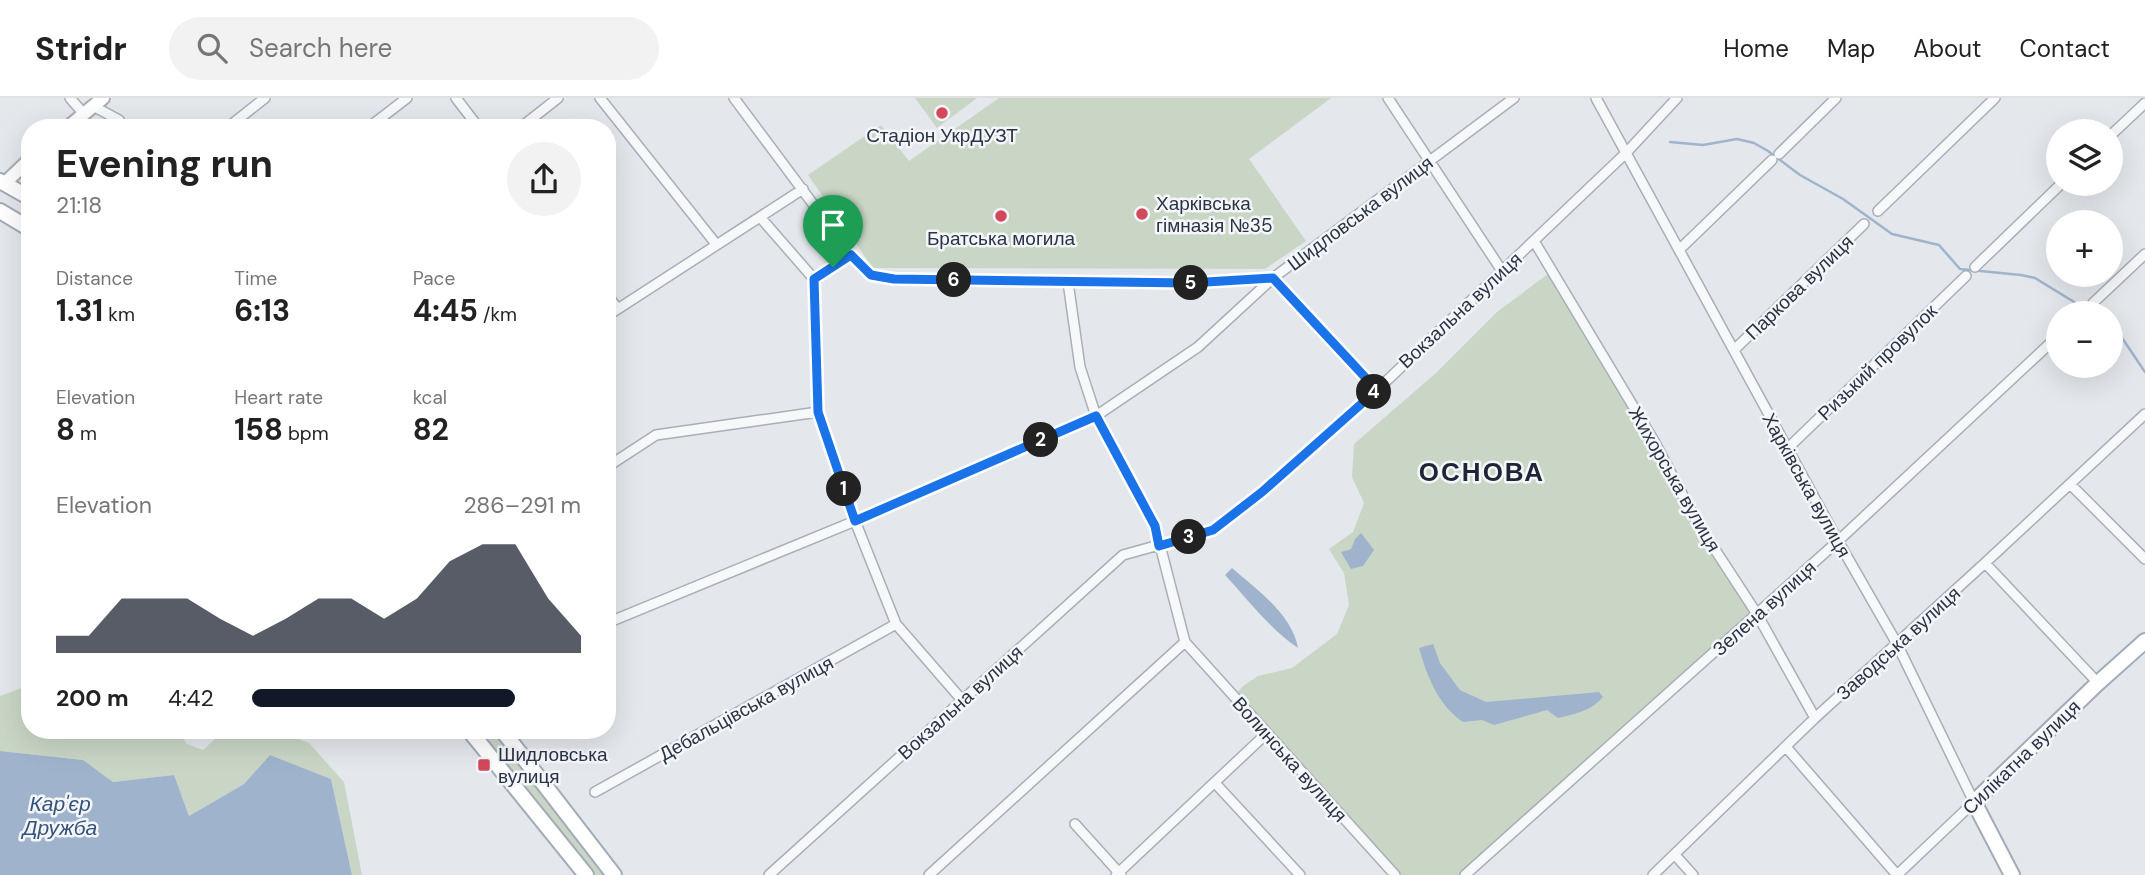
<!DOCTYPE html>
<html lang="en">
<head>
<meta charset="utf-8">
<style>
  body { margin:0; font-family:"DM Sans",sans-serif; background:#f2f2f2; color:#222; height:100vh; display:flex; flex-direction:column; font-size:26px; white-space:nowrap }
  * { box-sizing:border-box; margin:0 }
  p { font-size:23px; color:#767676 }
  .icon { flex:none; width:38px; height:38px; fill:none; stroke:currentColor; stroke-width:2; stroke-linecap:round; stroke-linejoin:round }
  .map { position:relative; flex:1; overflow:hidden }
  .drawer { position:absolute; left:21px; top:21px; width:595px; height:620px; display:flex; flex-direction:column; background:#fff; border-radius:28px; box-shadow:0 7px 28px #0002 }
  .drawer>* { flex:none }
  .buttons { position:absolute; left:2046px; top:21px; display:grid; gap:14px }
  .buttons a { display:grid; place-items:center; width:77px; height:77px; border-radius:50%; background:#fff; box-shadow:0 7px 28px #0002; font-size:35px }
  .pin { position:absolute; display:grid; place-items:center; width:60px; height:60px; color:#fff; margin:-72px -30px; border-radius:50% 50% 50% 0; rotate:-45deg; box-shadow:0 0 7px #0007 }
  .pin .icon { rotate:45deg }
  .km { position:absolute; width:35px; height:35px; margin:-18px; border-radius:50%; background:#222; color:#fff; font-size:19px; line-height:35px; text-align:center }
  .round { display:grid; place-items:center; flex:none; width:74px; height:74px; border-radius:37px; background:#f2f2f2 }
  .head { display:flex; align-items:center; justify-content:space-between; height:119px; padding:0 35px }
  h1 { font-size:38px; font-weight:700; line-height:52px }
  .metrics { display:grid; grid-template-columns:repeat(3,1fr); gap:10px; height:119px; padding:7px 35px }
  .metrics div { display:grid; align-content:center }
  .metrics b { font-size:30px; font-weight:700 }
  .metrics small { font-size:19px; font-weight:400 }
  .metrics p { font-size:19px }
  .chart { height:196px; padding:14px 35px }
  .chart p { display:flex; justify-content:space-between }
  .chart svg { width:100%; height:126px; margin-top:7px; fill:#111827; opacity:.7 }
  ul { padding:0 35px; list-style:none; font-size:23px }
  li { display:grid; grid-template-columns:112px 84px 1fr; align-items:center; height:52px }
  li i { height:18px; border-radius:9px; background:#111827 }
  header { display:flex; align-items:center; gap:42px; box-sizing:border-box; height:98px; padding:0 35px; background:#fff; border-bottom:2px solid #e0e0e0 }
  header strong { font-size:33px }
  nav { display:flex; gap:38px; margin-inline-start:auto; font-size:24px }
  .search { width:490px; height:63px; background:#f2f2f2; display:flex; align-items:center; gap:18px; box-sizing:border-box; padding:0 24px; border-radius:38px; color:#767676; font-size:26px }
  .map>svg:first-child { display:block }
  .green { fill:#c9d6c5 }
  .water { fill:#9fb4cc }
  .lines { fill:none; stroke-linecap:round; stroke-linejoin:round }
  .stream { stroke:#9fb4cc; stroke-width:2.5 }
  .street-casing { stroke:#a9aeb7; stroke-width:12 }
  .secondary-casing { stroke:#a9aeb7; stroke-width:16 }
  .primary-casing { stroke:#a3abb8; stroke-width:18 }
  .street { stroke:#f7f8fa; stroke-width:9 }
  .secondary { stroke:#fff; stroke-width:12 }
  .primary { stroke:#fff; stroke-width:14 }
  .route-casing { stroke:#fff; stroke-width:14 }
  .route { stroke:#1a73e8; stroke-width:9 }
  .poi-dot { fill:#d1495b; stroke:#f4f6f9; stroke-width:2.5 }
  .labels { text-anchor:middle; stroke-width:5; stroke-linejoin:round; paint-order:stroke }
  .poi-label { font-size:19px; fill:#2b3445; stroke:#f4f6f9 }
  .street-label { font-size:19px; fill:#2b3445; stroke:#f4f6f9 }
  .water-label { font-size:21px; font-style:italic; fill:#34527a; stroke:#f4f6f9 }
  .district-label { font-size:26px; font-weight:bold; letter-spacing:2px; fill:#1d2536; stroke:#f4f6f9 }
</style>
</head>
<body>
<header>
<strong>Stridr</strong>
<div class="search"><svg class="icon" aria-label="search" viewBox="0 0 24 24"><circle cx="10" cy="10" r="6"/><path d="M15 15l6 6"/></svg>Search here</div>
<nav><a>Home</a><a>Map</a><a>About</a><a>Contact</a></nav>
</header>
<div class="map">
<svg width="2145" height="777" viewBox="0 0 2145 777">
  <rect width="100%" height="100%" fill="#e4e7ec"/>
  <path class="green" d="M915,0H977L937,30Z
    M999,0H1331L1249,61L1306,143L1265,171L873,170L808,77L881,27L909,63Z
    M1552,173L1757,516L1465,777H1395L1233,599L1243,588L1258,578L1292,570L1337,536L1349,507L1344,475L1329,451L1353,434L1364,405L1352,379L1354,346L1437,274L1497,214Z
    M30,585V632H178L187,646L203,652L225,632H275L309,645L344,684L362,777H352L331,681L270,657L244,686L189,718L174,677L113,684L82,662L0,653V598L22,590Z
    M480,632H493L610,777H596Z"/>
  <path class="water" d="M1361,435L1374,452L1363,468L1351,471L1341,454L1351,451L1355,441Z
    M1232,470C1256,491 1292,516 1298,550C1270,531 1248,502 1225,477Z
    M1433,546L1440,565L1460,592L1486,604L1599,594L1603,599C1591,613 1575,616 1558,620L1547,612L1494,627L1482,622L1463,624C1438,607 1427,578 1419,550Z
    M0,653L83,662L113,684L174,677L189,718L244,686L270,657L331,681L352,777H0Z"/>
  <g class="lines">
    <path class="stream" d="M1670,44L1703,47L1737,41L1754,45L1768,53L1800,77L1843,101L1892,136L1939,147L1960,171L2021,177L2035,180L2079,207L2098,212L2102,215
      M2110,222L2145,274"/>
    <defs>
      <path id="street" d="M70,0L84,16
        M456,0L479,30
        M600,0L716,146
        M734,0L851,157
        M1388,0L1502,173
        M1596,0L1838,443L1896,544L1974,704L1897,777
        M93,8L119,22L124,30
        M227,30L265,0
        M368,30L407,0
        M520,30L558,0
        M2110,38L2145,5
        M1779,56L1836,0
        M1878,113L1995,0
        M760,119L814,181L818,314L855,423L896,526L962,602
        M1534,143L1654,343L1697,424L1757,516L1815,620
        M1679,152L1772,62
        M1975,169L2061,86
        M814,181L851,157L871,177L894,181L1190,185L1273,180L1377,292
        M607,197L618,211
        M2093,205L2145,156
        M2082,215L2084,214
        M607,218L803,91
        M1734,252L1864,126
        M1787,351L1966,178
        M607,369L656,337L818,314
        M2070,386L2145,461
        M1985,465L2098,585
        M607,525L855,423L1096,318L1198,249L1273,180L1514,0
        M1185,544L1395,777
        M1786,649L1897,777
        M1215,685L1300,777
        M595,694L896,526
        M1075,726L1121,777
        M1675,757L1693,777
        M769,777L1123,457L1213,432L1262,394L1377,292L1626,55L1677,0
        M929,777L1185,544L1155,428L1096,318L1080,269L1068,184
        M1116,777L1266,636
        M1465,777L1838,443L2058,238
        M1653,777L1815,620L1985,465L2145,316"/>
      <path id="secondary" d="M67,30L103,0
        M5,85L30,61"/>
      <path id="primary" d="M0,83L30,100
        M0,113L30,131
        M469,632L586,777
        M502,632L614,777
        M2012,777L1974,704L2098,585L2145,543"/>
    </defs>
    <use href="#street" class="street-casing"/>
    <use href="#secondary" class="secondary-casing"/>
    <use href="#primary" class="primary-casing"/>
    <use href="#street" class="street"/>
    <use href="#secondary" class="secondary"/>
    <use href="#primary" class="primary"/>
  </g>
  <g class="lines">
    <defs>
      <path id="route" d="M851,157L871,177L894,181L1190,185L1273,180L1377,292L1262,394L1213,432L1159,448L1155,428L1096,318L855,423L818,314L814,181Z"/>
    </defs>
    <use href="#route" class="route-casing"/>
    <use href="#route" class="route"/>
  </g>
  <g class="poi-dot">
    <circle cx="942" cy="15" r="7"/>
    <circle cx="1142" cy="116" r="7"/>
    <circle cx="1001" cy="118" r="7"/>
    <rect x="477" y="660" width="14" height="14" rx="3.5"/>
  </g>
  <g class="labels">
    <g class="poi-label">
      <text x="942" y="44">Стадіон УкрДУЗТ</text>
      <text x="1156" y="112" text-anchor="start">Харківська<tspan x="1156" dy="22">гімназія №35</tspan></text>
      <text x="1001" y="147">Братська могила</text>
      <text x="498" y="663" text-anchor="start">Шидловська<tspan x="498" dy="22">вулиця</tspan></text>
    </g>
    <g class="street-label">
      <text transform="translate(1360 115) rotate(-37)" y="7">Шидловська вулиця</text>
      <text transform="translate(1799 189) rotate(-44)" y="7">Паркова вулиця</text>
      <text transform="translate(1460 212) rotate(-43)" y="7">Вокзальна вулиця</text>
      <text transform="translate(1877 264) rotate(-44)" y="7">Ризький провулок</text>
      <text transform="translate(1675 381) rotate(60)" y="7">Жихорська вулиця</text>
      <text transform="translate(1807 387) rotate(61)" y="7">Харківська вулиця</text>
      <text transform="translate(1764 510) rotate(-42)" y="7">Зелена вулиця</text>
      <text transform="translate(1898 545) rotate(-42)" y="7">Заводська вулиця</text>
      <text transform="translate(960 604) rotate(-42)" y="7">Вокзальна вулиця</text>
      <text transform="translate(746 610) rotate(-29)" y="7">Дебальцівська вулиця</text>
      <text transform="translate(2021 659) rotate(-44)" y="7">Силікатна вулиця</text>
      <text transform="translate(1290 661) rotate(48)" y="7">Волинська вулиця</text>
    </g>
    <g class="water-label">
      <text x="60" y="713">Кар'єр<tspan x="60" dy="24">Дружба</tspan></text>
    </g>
    <g class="district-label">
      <text x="1482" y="383">ОСНОВА</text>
    </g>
  </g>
</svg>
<div class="buttons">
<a><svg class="icon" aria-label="layers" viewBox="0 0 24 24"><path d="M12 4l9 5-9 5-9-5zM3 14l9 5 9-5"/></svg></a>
<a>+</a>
<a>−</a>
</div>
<div class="pin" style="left:833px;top:169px;background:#1e9e55"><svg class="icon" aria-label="arrive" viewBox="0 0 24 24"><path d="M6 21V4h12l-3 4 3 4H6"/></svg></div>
<b class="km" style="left:844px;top:391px">1</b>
<b class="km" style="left:1041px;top:342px">2</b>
<b class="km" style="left:1189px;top:439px">3</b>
<b class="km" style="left:1374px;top:294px">4</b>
<b class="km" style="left:1191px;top:185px">5</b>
<b class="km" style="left:954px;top:182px">6</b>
<section class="drawer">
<div class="head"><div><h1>Evening run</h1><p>21:18</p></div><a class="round"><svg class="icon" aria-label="share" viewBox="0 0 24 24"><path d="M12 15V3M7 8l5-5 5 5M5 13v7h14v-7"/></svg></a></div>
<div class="metrics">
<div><p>Distance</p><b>1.31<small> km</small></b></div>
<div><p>Time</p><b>6:13</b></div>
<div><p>Pace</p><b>4:45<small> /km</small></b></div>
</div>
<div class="metrics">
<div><p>Elevation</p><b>8<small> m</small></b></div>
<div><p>Heart rate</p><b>158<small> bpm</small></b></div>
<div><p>kcal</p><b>82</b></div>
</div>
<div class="chart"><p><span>Elevation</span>286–291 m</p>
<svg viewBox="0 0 160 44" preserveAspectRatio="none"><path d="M0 44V38L10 38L20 25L30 25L40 25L50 32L60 38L70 32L80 25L90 25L100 32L110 25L120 12L130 6L140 6L150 25L160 38V44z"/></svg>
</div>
<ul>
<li><b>200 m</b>4:42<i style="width:80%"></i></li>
</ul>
</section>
</div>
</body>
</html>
